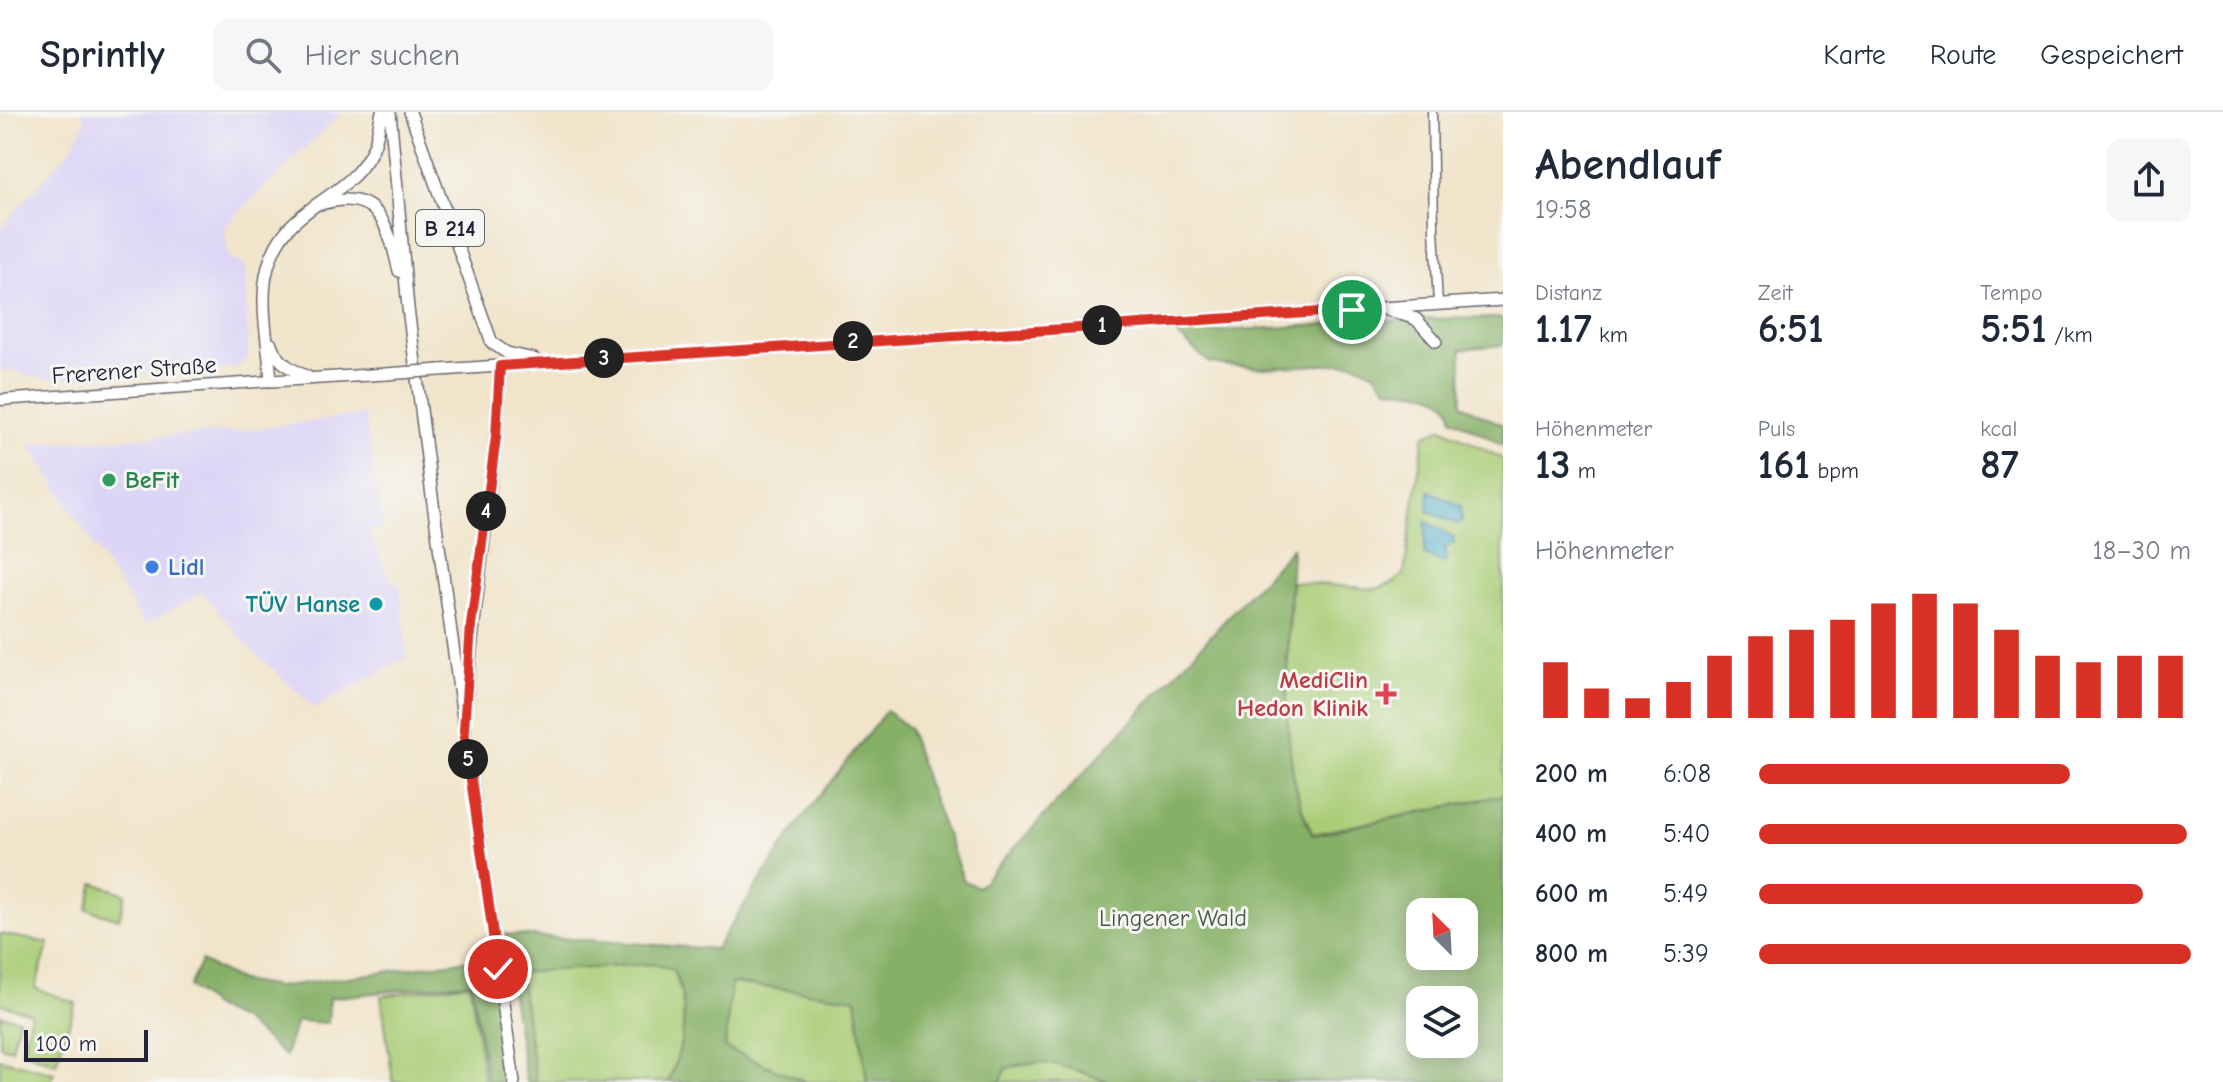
<!DOCTYPE html>
<html lang="de">
<head>
<meta charset="utf-8">
<style>
  body { margin:0; font-family:"Comic Neue",sans-serif; background:#f6f6f7; color:#1f2937; height:100vh; display:flex; flex-direction:column; font-size:30px; white-space:nowrap }
  * { box-sizing:border-box; margin:0 }
  p { font-size:26px; color:#747a83 }
  .icon { flex:none; width:44px; height:44px; fill:none; stroke:currentColor; stroke-width:2; stroke-linecap:round; stroke-linejoin:round }
  .map { position:relative; flex:1; overflow:hidden }
  .details { display:flex; flex-direction:column; background:#fff; width:720px }
  .details>* { flex:none }
  .needle { width:52px; rotate:336deg }
  .tools { position:absolute; left:1406px; top:786px; display:grid; gap:16px }
  .tools a { display:grid; place-items:center; width:72px; height:72px; border-radius:16px; background:#fff; box-shadow:0 4px 20px #0003; font-size:40px }
  .scale { position:absolute; left:24px; bottom:20px; width:124px; box-sizing:border-box; padding-left:8px; border:4px solid #22223b; border-top:0; font-size:22px; line-height:28px; white-space:nowrap; color:#22223b; -webkit-text-stroke:6px #f6f6f2; paint-order:stroke }
  .pin { position:absolute; display:grid; place-items:center; width:68px; height:68px; color:#fff; margin:-34px; border:4px solid #fff; border-radius:50%; box-shadow:0 2px 8px #0007 }
  .km { position:absolute; width:40px; height:40px; margin:-20px; border-radius:50%; background:#222; color:#fff; font-size:22px; line-height:40px; text-align:center }
  .round { display:grid; place-items:center; flex:none; width:84px; height:84px; border-radius:16px; background:#f6f6f7 }
  .head { display:flex; align-items:center; justify-content:space-between; height:136px; padding:0 32px }
  h1 { font-size:44px; font-weight:800; line-height:60px }
  .figures { display:grid; grid-template-columns:repeat(3,1fr); gap:12px; height:136px; padding:8px 32px }
  .figures div { display:grid; align-content:center }
  .figures b { font-size:40px; font-weight:800 }
  .figures small { font-size:22px; font-weight:400 }
  .figures p { font-size:22px }
  .chart { height:224px; padding:16px 32px }
  .chart p { display:flex; justify-content:space-between }
  .chart svg { width:100%; height:144px; margin-top:8px; stroke:#d93025; stroke-width:6 }
  ul { padding:0 32px; list-style:none; font-size:26px }
  li { display:grid; grid-template-columns:128px 96px 1fr; align-items:center; height:60px }
  li i { height:20px; border-radius:10px; background:#d93025 }
  header { display:flex; align-items:center; gap:48px; box-sizing:border-box; height:112px; padding:0 40px; background:#fff; border-bottom:2px solid #e0e1e3 }
  header strong { font-size:38px }
  nav { display:flex; gap:44px; margin-inline-start:auto; font-size:28px }
  .search { width:560px; height:72px; background:#f6f6f7; display:flex; align-items:center; gap:20px; box-sizing:border-box; padding:0 28px; border-radius:16px; color:#747a83; font-size:30px }
  main { display:flex; flex:1; min-height:0 }
  .map>svg:first-child { display:block }
  .built { fill:#ddd5f6 }
  .green { fill:#a9cc75; stroke:#667758; stroke-width:2; fill-rule:evenodd }
  .forest { fill:#86b066; stroke:#546950; stroke-width:2; fill-rule:evenodd }
  .water { fill:#47a7c6; stroke:#346480; stroke-width:2 }
  .lines { fill:none; stroke-linecap:round; stroke-linejoin:round }
  .tertiary-casing { stroke:#6a666d; stroke-width:11 }
  .secondary-casing { stroke:#6a666d; stroke-width:13 }
  .primary-casing { stroke:#6a666d; stroke-width:14 }
  .tertiary { stroke:#fff; stroke-width:8 }
  .secondary { stroke:#fff; stroke-width:10 }
  .primary { stroke:#fff; stroke-width:11 }
  .primary-bridge-casing { stroke:#6a666d; stroke-width:14; stroke-linecap:butt }
  .primary-bridge { stroke:#fff; stroke-width:11 }
  .route-casing { stroke:#fff; stroke-width:16 }
  .route { stroke:#d93025; stroke-width:10 }
  .leisure-dot { fill:#2e9e5b; stroke:#f6f6f2; stroke-width:3 }
  .shop-dot { fill:#3f7fe0; stroke:#f6f6f2; stroke-width:3 }
  .culture-dot { fill:#0f9aa8; stroke:#f6f6f2; stroke-width:3 }
  .health-dot { fill:#e0444e; stroke:#f6f6f2; stroke-width:3 }
  .labels { text-anchor:middle; stroke-width:6; stroke-linejoin:round; paint-order:stroke }
  .shield { fill:#f6f6f2; stroke:#626272; stroke-width:2 }
  .shield-label { font-size:22px; font-weight:bold; fill:#22223b }
  .street-label { font-size:24px; fill:#22223b; stroke:#f6f6f2 }
  .leisure-label { font-size:24px; font-weight:bold; fill:#27864d; stroke:#f6f6f2; text-anchor:start }
  .shop-label { font-size:24px; font-weight:bold; fill:#366cbe; stroke:#f6f6f2; text-anchor:start }
  .culture-label { font-size:24px; font-weight:bold; fill:#0d838f; stroke:#f6f6f2; text-anchor:end }
  .health-label { font-size:24px; font-weight:bold; fill:#be3a42; stroke:#f6f6f2; text-anchor:end }
  .park-label { font-size:24px; fill:#4a554c; stroke:#f6f6f2 }
</style>
</head>
<body>
<header>
<strong>Sprintly</strong>
<div class="search"><svg class="icon" aria-label="search" viewBox="0 0 24 24"><circle cx="10" cy="10" r="6"/><path d="M15 15l6 6"/></svg>Hier suchen</div>
<nav><a>Karte</a><a>Route</a><a>Gespeichert</a></nav>
</header>
<main>
<div class="map">
<svg width="1503" height="970" viewBox="0 0 1503 970">
  <rect width="100%" height="100%" fill="#f6f6f2"/>
  <filter id="ink" filterUnits="userSpaceOnUse"><feTurbulence type="fractalNoise" baseFrequency=".0125" numOctaves="2"/><feDisplacementMap in="SourceGraphic" scale="16" xChannelSelector="R" yChannelSelector="G"/><feConvolveMatrix kernelMatrix="1 2 1 2 8 2 1 2 1" color-interpolation-filters="sRGB"/></filter>
  <filter id="wash" filterUnits="userSpaceOnUse"><feTurbulence type="fractalNoise" baseFrequency=".006" numOctaves="4" result="noise"/><feDisplacementMap in="SourceGraphic" scale="32" xChannelSelector="R" yChannelSelector="G"/><feGaussianBlur stdDeviation="1.8" result="paint"/><feColorMatrix in="noise" values="0 0 0 0 0 0 0 0 0 0 0 0 0 0 0 0 0 1.4 0 .05"/><feComposite in="paint" operator="in"/></filter>
  <g filter="url(#wash)">
    <rect width="100%" height="100%" fill="#f1e4ca"/>
    <path class="built" d="M80,0H339V3L224,115L229,147L245,153L248,245L236,256L57,267L25,264L14,258L0,259V116L71,37L86,9Z
      M364,302L384,414L369,421L391,469L400,472L407,545L315,596L247,533L202,480L145,513L29,332L242,319Z"/>
    <path class="green" d="M1442,316L1503,347V683L1313,722C1276,653 1288,546 1292,470L1376,477L1395,470L1404,461L1424,324ZM1429,380L1461,394L1458,412L1428,399Z
      M94,771L126,782L119,807L87,797Z
      M0,822L49,831L35,876L76,891L56,951L22,939L31,901L0,892Z
      M654,852L673,858C691,894 684,935 668,970H536L520,864L525,860Z
      M470,871L484,970H393L381,884Z
      M730,871L856,886L867,970H806L725,936Z
      M0,903L19,907L12,937L0,934Z
      M0,947L54,961L51,970H0Z
      M1035,950L1060,953L1109,970H1000L1006,957Z"/>
    <path class="forest" d="M1503,206V233L1461,237L1462,293L1503,313V333L1452,306C1453,277 1408,279 1387,276L1375,261L1354,251L1265,256L1222,253L1209,250L1176,222L1416,207Z
      M1292,436C1289,516 1274,652 1313,723L1503,683V970H1109C1076,957 1041,942 1006,957L1000,970H867L856,886L731,871L725,936L806,970H668C684,935 691,894 673,858L654,852L525,860L520,864L536,970H526L502,822L715,837L800,709L886,599L909,616L927,672L964,769L978,775ZM1464,800V844H1420V800ZM1464,888V932H1420V888Z
      M201,849L240,869L278,875L462,849H490L507,970H487L471,870L329,886L328,911L296,909L285,944L242,908L215,896L189,875Z"/>
    <path class="water" d="M1429,379L1461,394L1462,410L1455,411L1428,399Z
      M1426,409L1454,425V431L1445,436L1447,445L1444,451L1424,443Z"/>
  </g>
  <g filter="url(#ink)">
    <g class="lines">
      <defs>
        <path id="tertiary" d="M1432,0L1434,117L1438,192"/>
        <path id="secondary" d="M0,288L271,269"/>
        <path id="primary" d="M382,0C379,11 378,25 373,36C347,94 280,89 266,164C260,197 269,235 271,269L386,262
          M390,0L408,196L432,384L514,970
          M410,0L492,231L507,241L534,247
          M321,92C380,75 388,114 399,159
          M1386,197L1416,207L1436,229
          M271,232C277,250 292,258 308,265
          M440,258L1503,188
          M466,593C474,480 496,367 500,254"/>
      </defs>
      <use href="#tertiary" class="tertiary-casing"/>
      <use href="#secondary" class="secondary-casing"/>
      <use href="#primary" class="primary-casing"/>
      <use href="#tertiary" class="tertiary"/>
      <use href="#secondary" class="secondary"/>
      <use href="#primary" class="primary"/>
      <defs>
        <path id="primary-bridge" d="M386,262L440,258"/>
      </defs>
      <use href="#primary-bridge" class="primary-bridge-casing"/>
      <use href="#primary-bridge" class="primary-bridge"/>
    </g>
  </g>
  <g class="lines" filter="url(#ink)">
    <defs>
      <path id="route" d="M498,857L464,618L471,513L496,325L500,254L1352,198"/>
    </defs>
    <use href="#route" class="route-casing"/>
    <use href="#route" class="route"/>
  </g>
  <circle class="leisure-dot" cx="109" cy="368" r="8"/>
  <circle class="shop-dot" cx="152" cy="455" r="8"/>
  <circle class="culture-dot" cx="376" cy="492" r="8"/>
  <path class="health-dot" d="M1382 570h8v8h8v8h-8v8h-8v-8h-8v-8h8z"/>
  <g class="labels">
    <rect class="shield" x="416" y="98" width="68" height="36" rx="6"/>
    <g class="shield-label">
      <text x="450" y="124">B 214</text>
    </g>
    <g class="street-label">
      <text transform="translate(134 258) rotate(-4)" y="8">Frerener Straße</text>
    </g>
    <g class="leisure-label">
      <text x="125" y="376">BeFit</text>
    </g>
    <g class="shop-label">
      <text x="168" y="463">Lidl</text>
    </g>
    <g class="culture-label">
      <text x="360" y="500">TÜV Hanse</text>
    </g>
    <g class="health-label">
      <text x="1368" y="576">MediClin<tspan x="1368" dy="28">Hedon Klinik</tspan></text>
    </g>
    <g class="park-label">
      <text x="1173" y="814">Lingener Wald</text>
    </g>
  </g>
</svg>
<div class="tools">
<a><svg class="needle" viewBox="-14 -14 28 28"><path d="M0-13l5 13h-10z" fill="#e53935"/><path d="M0 13l5-13h-10z" fill="#747a83"/></svg></a>
<a><svg class="icon" aria-label="layers" viewBox="0 0 24 24"><path d="M12 4l9 5-9 5-9-5zM3 14l9 5 9-5"/></svg></a>
</div>
<div class="scale">100 m</div>
<div class="pin" style="left:1352px;top:198px;background:#1e9e55"><svg class="icon" aria-label="arrive" viewBox="0 0 24 24"><path d="M6 21V4h12l-3 4 3 4H6"/></svg></div>
<div class="pin" style="left:498px;top:857px;background:#d93025"><svg class="icon" aria-label="check" viewBox="0 0 24 24"><path d="M5 12l5 5 9-10"/></svg></div>
<b class="km" style="left:1102px;top:213px">1</b>
<b class="km" style="left:853px;top:229px">2</b>
<b class="km" style="left:604px;top:246px">3</b>
<b class="km" style="left:486px;top:399px">4</b>
<b class="km" style="left:468px;top:647px">5</b>
</div>
<section class="details">
<div class="head"><div><h1>Abendlauf</h1><p>19:58</p></div><a class="round"><svg class="icon" aria-label="share" viewBox="0 0 24 24"><path d="M12 15V3M7 8l5-5 5 5M5 13v7h14v-7"/></svg></a></div>
<div class="figures">
<div><p>Distanz</p><b>1.17<small> km</small></b></div>
<div><p>Zeit</p><b>6:51</b></div>
<div><p>Tempo</p><b>5:51<small> /km</small></b></div>
</div>
<div class="figures">
<div><p>Höhenmeter</p><b>13<small> m</small></b></div>
<div><p>Puls</p><b>161<small> bpm</small></b></div>
<div><p>kcal</p><b>87</b></div>
</div>
<div class="chart"><p><span>Höhenmeter</span>18–30 m</p>
<svg viewBox="0 0 160 44" preserveAspectRatio="none"><path d="M5 44V27M15 44V35M25 44V38M35 44V33M45 44V25M55 44V19M65 44V17M75 44V14M85 44V9M95 44V6M105 44V9M115 44V17M125 44V25M135 44V27M145 44V25M155 44V25"/></svg>
</div>
<ul>
<li><b>200 m</b>6:08<i style="width:72%"></i></li>
<li><b>400 m</b>5:40<i style="width:99%"></i></li>
<li><b>600 m</b>5:49<i style="width:89%"></i></li>
<li><b>800 m</b>5:39<i style="width:100%"></i></li>
</ul>
</section>
</main>
</body>
</html>
